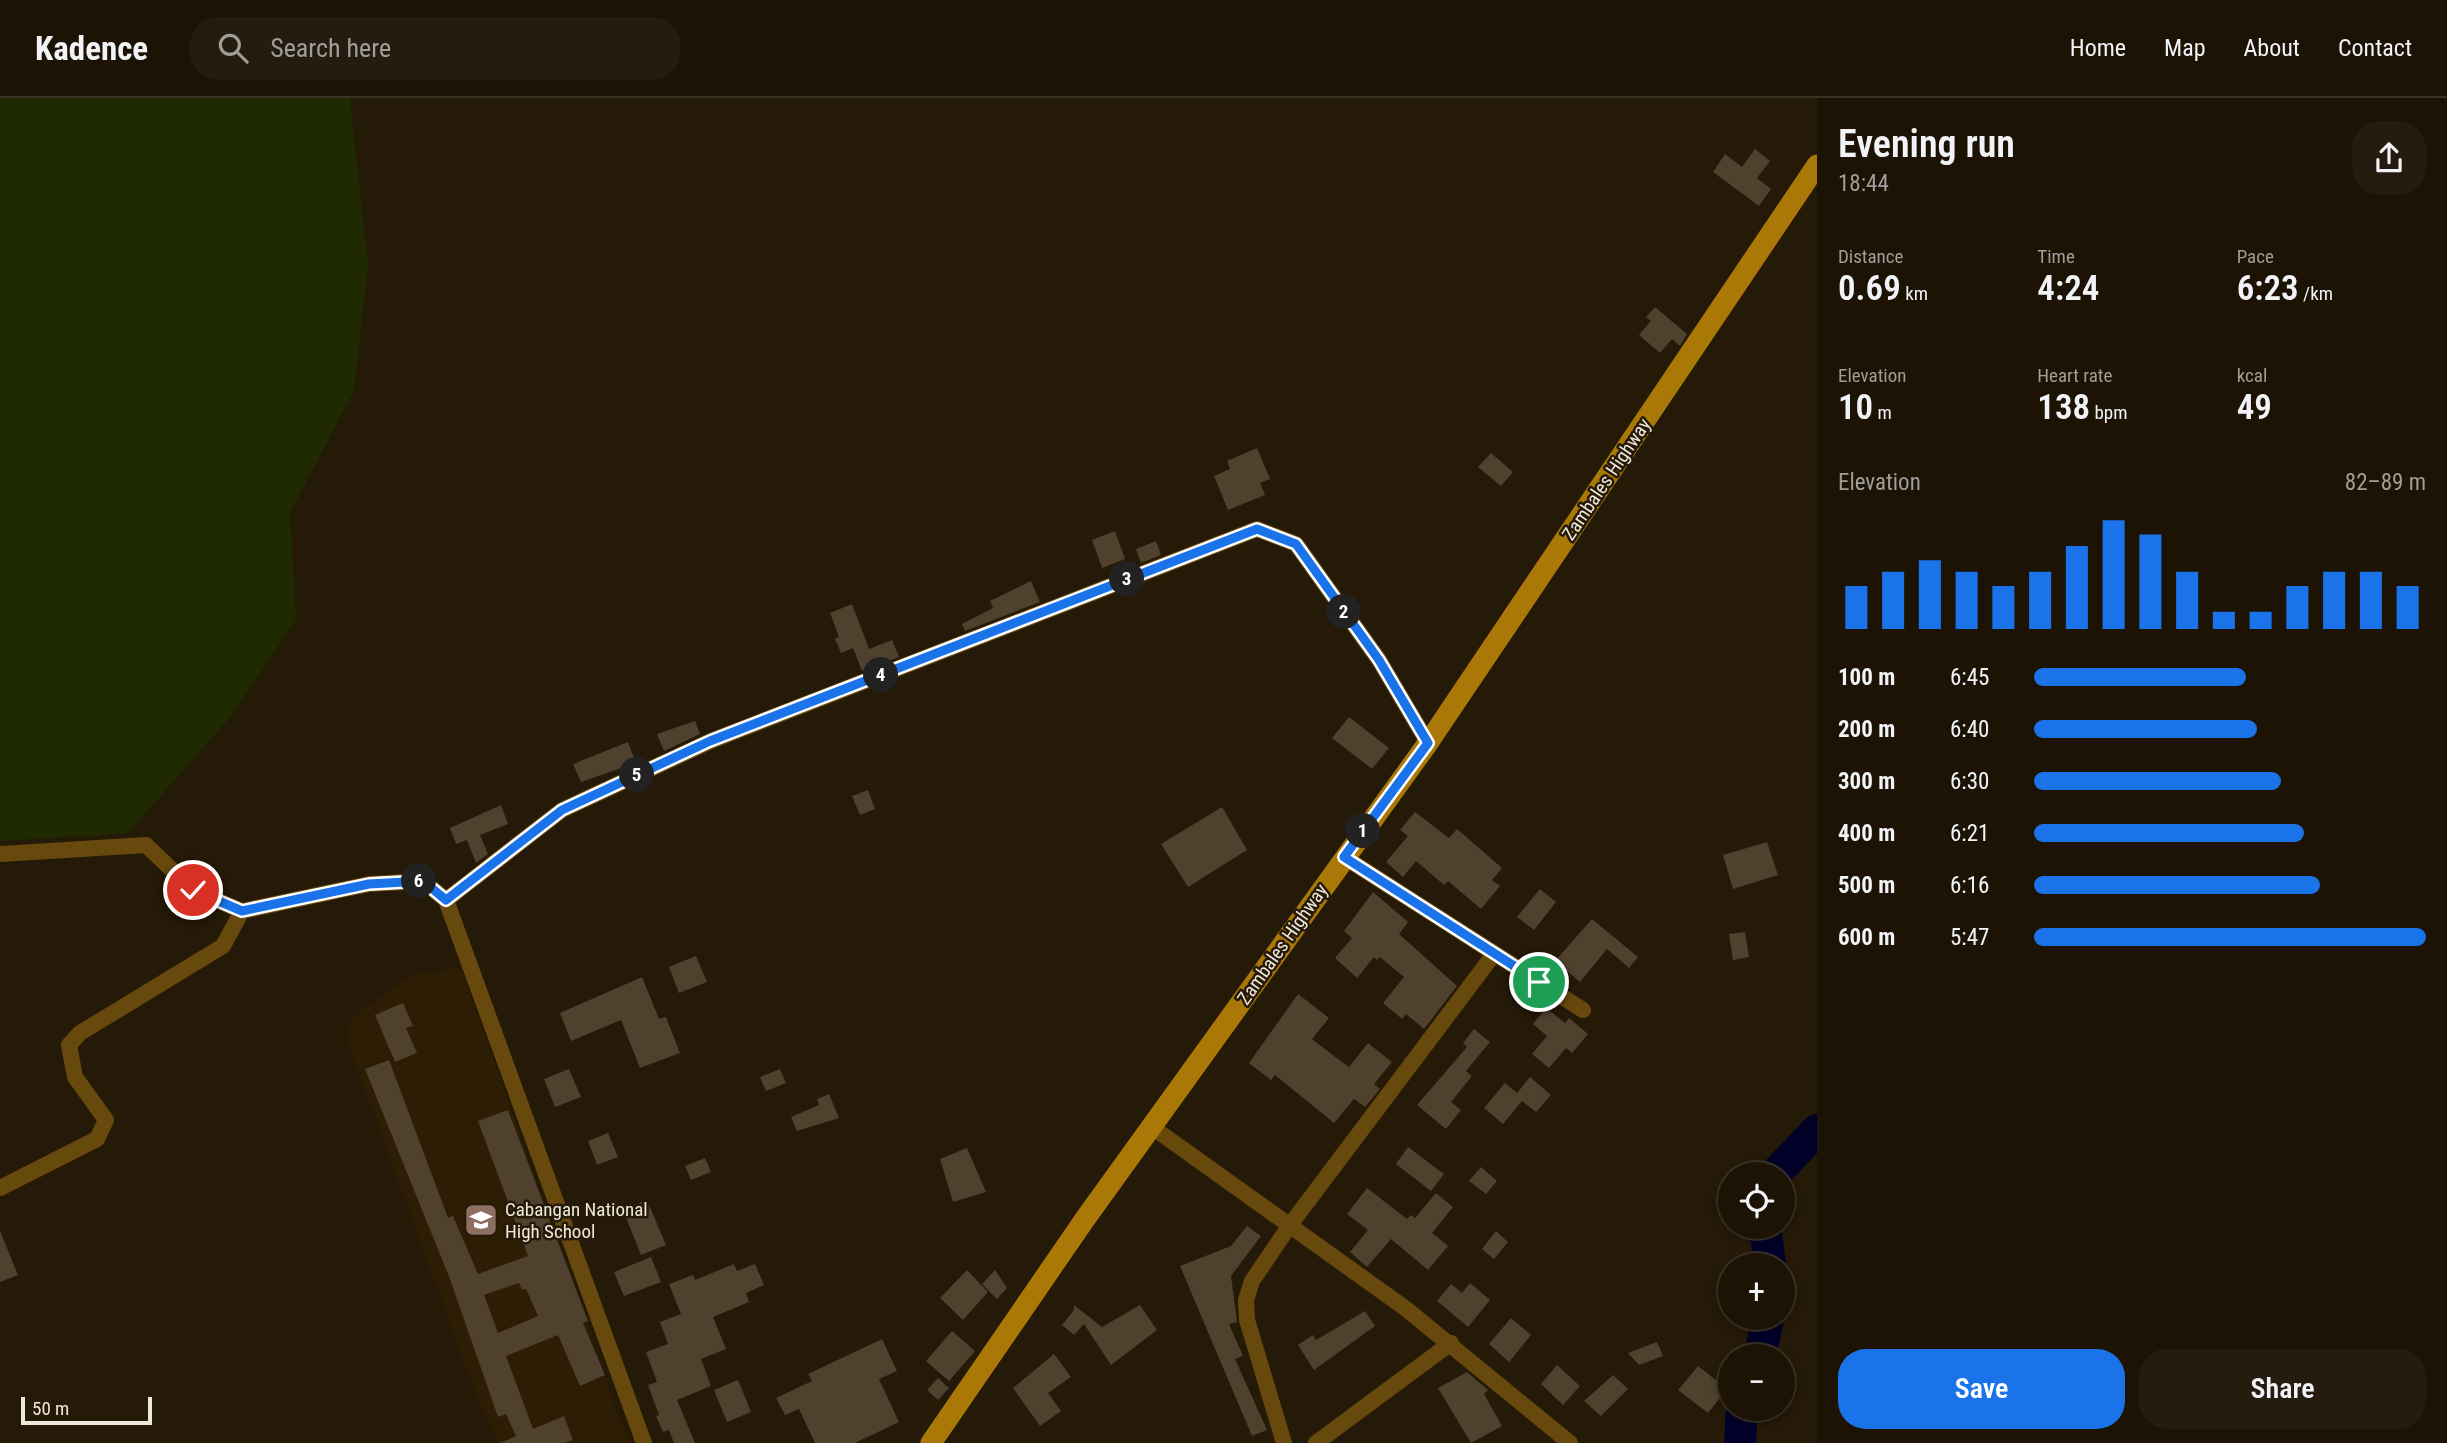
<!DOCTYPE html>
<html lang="en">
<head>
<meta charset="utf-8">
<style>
  body { margin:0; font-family:"Roboto Condensed",sans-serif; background:#251c0f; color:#f1f3f6; height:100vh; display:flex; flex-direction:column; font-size:26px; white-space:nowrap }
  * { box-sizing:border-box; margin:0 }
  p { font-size:23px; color:#a09e9a }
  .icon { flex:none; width:38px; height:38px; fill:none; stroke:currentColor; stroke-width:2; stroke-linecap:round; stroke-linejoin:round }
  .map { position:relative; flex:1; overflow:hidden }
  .drawer { display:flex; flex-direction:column; background:#1c1305; width:630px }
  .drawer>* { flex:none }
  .controls { position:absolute; left:1718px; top:1064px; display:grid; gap:14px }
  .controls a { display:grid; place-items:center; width:77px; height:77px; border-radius:50%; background:#1c1305; box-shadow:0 4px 10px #0003,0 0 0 2px #3a3227; font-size:35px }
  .scale { position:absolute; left:21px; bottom:18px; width:131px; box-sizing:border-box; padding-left:7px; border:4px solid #f0e7dc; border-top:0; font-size:19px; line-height:24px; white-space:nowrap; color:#f0e7dc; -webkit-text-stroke:5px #251907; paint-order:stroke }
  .pin { position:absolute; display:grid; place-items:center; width:60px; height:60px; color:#fff; margin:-30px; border:4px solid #fff; border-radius:50%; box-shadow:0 2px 7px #0007 }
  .km { position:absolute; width:35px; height:35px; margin:-18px; border-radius:50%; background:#222; color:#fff; font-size:19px; line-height:35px; text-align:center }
  .round { display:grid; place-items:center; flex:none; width:74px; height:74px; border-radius:28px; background:#251c0f }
  .overview { display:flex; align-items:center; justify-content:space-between; height:119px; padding:0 21px }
  h1 { font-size:38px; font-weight:600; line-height:52px }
  .stats { display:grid; grid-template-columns:repeat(3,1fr); gap:10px; height:119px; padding:7px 21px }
  .stats div { display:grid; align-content:center }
  .stats b { font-size:35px; font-weight:600 }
  .stats small { font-size:19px; font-weight:400 }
  .stats p { font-size:19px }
  .chart { height:196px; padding:14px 21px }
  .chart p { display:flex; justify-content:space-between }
  .chart svg { width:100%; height:126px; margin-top:7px; stroke:#1a73e8; stroke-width:6 }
  .cta { display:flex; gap:14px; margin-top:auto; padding:14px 21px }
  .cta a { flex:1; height:80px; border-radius:28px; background:#1a73e8; color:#fff; font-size:28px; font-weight:600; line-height:80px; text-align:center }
  .cta a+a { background:#251c0f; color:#f1f3f6 }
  ul { padding:0 21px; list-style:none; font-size:23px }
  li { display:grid; grid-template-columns:112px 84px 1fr; align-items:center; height:52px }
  li i { height:18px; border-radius:9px; background:#1a73e8 }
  header { display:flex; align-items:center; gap:42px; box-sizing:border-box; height:98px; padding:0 35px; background:#1c1305; border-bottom:2px solid #3a3227 }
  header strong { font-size:33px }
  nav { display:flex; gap:38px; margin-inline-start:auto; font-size:24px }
  .search { width:490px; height:63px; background:#251c0f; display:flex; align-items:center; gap:18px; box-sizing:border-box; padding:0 24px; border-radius:28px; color:#a09e9a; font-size:26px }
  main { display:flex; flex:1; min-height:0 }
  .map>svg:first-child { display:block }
  .built { fill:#2d1d04 }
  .green { fill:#202a00 }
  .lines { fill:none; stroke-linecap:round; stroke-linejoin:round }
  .river { stroke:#000029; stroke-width:32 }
  .building { fill:#4f412e; fill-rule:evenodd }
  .minor { stroke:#67490d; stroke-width:16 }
  .primary { stroke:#aa7806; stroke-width:21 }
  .route-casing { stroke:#fff; stroke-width:14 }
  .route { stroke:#1a73e8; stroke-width:9 }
  .labels { text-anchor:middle; stroke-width:5; stroke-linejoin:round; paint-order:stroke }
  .street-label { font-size:19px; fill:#f0e7dc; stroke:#251907 }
  .poi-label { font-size:19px; fill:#f0e7dc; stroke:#251907; text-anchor:start }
</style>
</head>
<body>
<header>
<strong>Kadence</strong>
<div class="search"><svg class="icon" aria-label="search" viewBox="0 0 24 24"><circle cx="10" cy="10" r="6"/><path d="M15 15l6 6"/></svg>Search here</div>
<nav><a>Home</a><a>Map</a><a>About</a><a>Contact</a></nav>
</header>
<main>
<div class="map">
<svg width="1817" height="1345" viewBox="0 0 1817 1345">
  <rect width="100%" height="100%" fill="#251907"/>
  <path class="built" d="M461,869L618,1315L631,1345H498L477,1300L347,943L350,921L409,878Z"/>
  <path class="green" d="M0,0H350L368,167L354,293L290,415L296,522L232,617L128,735L0,743Z"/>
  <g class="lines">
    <path class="river" d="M1775,1076L1817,1032
      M1765,1129L1770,1167
      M1760,1258L1768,1220
      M1740,1345L1742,1311"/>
  </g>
  <path class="building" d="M1755,51L1770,63L1757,80L1771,91L1759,108L1713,74L1725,56L1742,69Z
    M1655,209L1687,236L1680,248L1672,241L1660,255L1639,237L1651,223L1646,219Z
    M1257,350L1270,381L1260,385L1265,397L1228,412L1214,378L1230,371L1227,363Z
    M1491,355L1513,374L1501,388L1478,369Z
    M1115,433L1125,461L1102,470L1092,442Z
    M1156,443L1161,457L1141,465L1136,451Z
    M1031,483L1040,504L965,533L962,526L993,510L990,503Z
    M852,506L869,551L892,542L899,559L862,573L853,550L841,555L835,541L839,539L830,515Z
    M1349,619L1389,650L1372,671L1332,640Z
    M695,623L700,636L664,653L657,636Z
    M628,644L636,665L581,684L573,666Z
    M868,692L875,711L860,717L852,698Z
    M501,707L508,726L480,737L488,756L476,765L467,742L456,746L450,730Z
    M1222,709L1247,752L1188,789L1161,746Z
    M1415,714L1449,740L1457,731L1502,770L1492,782L1500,788L1481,811L1448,783L1444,787L1416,763L1403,779L1386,764L1408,738L1400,732Z
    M1767,744L1778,777L1733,791L1723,757Z
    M1540,791L1556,804L1534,832L1517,819Z
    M1373,794L1408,824L1399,836L1457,888L1424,931L1406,916L1402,921L1383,905L1404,879L1380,859L1377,862L1374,859L1357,880L1335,860L1352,840L1344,833Z
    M1592,821L1638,859L1629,870L1607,851L1580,884L1555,863Z
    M1745,834L1749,859L1733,862L1729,836Z
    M696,858L707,884L679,895L669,869Z
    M642,879L659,921L666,919L680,955L640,970L621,922L571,943L560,915Z
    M1298,896L1329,920L1312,941L1334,958L1349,969L1368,945L1392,964L1374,986L1380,991L1365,1009L1354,1001L1334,1025L1275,977L1271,982L1249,965Z
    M403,905L413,928L406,930L417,955L395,964L375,917Z
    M1546,910L1565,925L1569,920L1588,936L1572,955L1566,950L1549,970L1532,956L1547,938L1533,926Z
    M1474,931L1490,944L1466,973L1472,978L1451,1004L1461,1012L1446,1031L1417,1007L1467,949L1463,945Z
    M389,962L448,1120L453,1118L478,1176L528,1158L478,1023L508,1012L588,1223L583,1225L605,1277L580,1288L558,1237L506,1258L533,1331L564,1318L573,1342L565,1345H500L516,1338L506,1316L498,1319L450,1181L365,971ZM519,1185L522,1192L526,1191L538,1218L498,1235L484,1197Z
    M569,971L581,999L555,1009L544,981Z
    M780,971L786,985L766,993L760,979Z
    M1530,979L1551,997L1536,1014L1522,1003L1503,1026L1484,1010L1505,985L1517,995Z
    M829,996L839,1020L797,1033L791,1019L819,1007L817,1001Z
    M608,1035L618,1059L597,1067L588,1043Z
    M1408,1049L1444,1076L1431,1093L1396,1066Z
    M967,1050L986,1094L953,1104L940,1061Z
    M705,1060L711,1074L691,1082L685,1068Z
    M1481,1069L1497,1083L1486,1096L1469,1083Z
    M1367,1090L1407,1121L1411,1117L1415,1120L1436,1095L1453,1109L1432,1135L1448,1148L1428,1172L1391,1141L1367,1169L1350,1154L1368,1132L1347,1116Z
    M647,1102L666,1147L641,1157L623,1112Z
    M1247,1128L1261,1138L1231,1178L1237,1224L1229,1226L1243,1258L1235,1261L1267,1332L1252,1338L1180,1168L1231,1148Z
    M0,1133L18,1177L0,1184Z
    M1496,1133L1508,1144L1494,1161L1482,1151Z
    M651,1159L661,1184L624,1198L614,1174Z
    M734,1166L737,1173L755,1166L764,1187L746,1195L749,1204L713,1219L726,1251L701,1261L711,1288L677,1302L695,1345H674L669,1332L663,1334L656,1318L659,1317L648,1287L657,1284L646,1254L668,1246L660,1224L681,1216L669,1186L693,1177L695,1182Z
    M967,1172L988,1194L963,1222L940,1200Z
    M995,1172L1007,1190L997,1201L982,1186Z
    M1470,1185L1490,1202L1468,1229L1437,1203L1451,1186L1462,1195Z
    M1074,1207L1102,1229L1140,1207L1157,1232L1111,1267L1084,1226L1074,1237L1062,1227L1074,1212Z
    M1365,1213L1375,1228L1314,1272L1298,1247L1313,1237L1316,1242Z
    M1511,1220L1531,1237L1509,1264L1489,1246Z
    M952,1233L975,1253L949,1283L926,1263Z
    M882,1241L897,1273L879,1281L899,1324L855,1345H815L799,1311L785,1317L776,1300L812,1283L808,1276Z
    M1657,1244L1663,1258L1639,1267L1628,1255Z
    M1054,1256L1071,1279L1048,1295L1061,1313L1040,1328L1013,1290Z
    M1557,1267L1580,1288L1563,1307L1541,1286Z
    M1698,1268L1727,1291L1708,1315L1678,1292Z
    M1467,1274L1488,1292L1484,1296L1502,1328L1471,1345L1438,1290Z
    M1613,1277L1628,1291L1601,1318L1584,1303Z
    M938,1280L949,1290L938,1302L927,1292Z
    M738,1282L751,1314L727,1324L714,1292Z"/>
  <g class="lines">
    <path class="minor" d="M0,756L146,747L193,792L242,813L369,786L423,783L446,802L644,1345
      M1344,759L1583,912
      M446,802L562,712L711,643L1257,431L1296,446L1379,562L1428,645
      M1152,1029L1405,1210L1570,1345
      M0,1090L97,1041L106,1022L75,979L69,947L80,935L223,848L242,813
      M1284,1345L1247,1222L1246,1202L1252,1183L1290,1127L1494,856
      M1316,1345L1451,1245"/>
    <path class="primary" d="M931,1345L1085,1121L1428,645L1817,67"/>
  </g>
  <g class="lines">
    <defs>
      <path id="route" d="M193,792L242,813L369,786L423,783L446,802L562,712L710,643L1257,431L1296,446L1379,562L1428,645L1344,759L1539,884"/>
    </defs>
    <use href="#route" class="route-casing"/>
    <use href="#route" class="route"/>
  </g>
  <defs>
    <symbol id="school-square" viewBox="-11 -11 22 22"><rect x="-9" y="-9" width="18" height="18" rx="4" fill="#8d6e63" stroke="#251907"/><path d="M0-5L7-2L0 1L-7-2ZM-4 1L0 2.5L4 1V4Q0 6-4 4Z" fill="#fff"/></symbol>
  </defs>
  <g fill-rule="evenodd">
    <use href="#school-square" x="462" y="1103" width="38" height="38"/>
  </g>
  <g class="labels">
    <g class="street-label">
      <text transform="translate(1606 381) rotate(-56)" y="7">Zambales Highway</text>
      <text transform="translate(1282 846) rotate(-55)" y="7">Zambales Highway</text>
    </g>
    <g class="poi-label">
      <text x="505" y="1118">Cabangan National<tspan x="505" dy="22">High School</tspan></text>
    </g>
  </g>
</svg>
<div class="controls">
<a><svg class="icon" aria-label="locate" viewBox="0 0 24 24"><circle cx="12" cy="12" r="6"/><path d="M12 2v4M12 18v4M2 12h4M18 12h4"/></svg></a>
<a>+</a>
<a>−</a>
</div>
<div class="scale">50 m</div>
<div class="pin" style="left:1539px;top:884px;background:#1e9e55"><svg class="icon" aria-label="arrive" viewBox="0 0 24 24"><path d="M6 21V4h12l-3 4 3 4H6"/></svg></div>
<div class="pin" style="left:193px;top:792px;background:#d93025"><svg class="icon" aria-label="check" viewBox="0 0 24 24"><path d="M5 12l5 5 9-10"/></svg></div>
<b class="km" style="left:1363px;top:733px">1</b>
<b class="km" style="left:1344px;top:514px">2</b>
<b class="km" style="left:1127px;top:481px">3</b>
<b class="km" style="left:881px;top:577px">4</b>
<b class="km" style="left:637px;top:677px">5</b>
<b class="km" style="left:419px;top:783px">6</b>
</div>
<section class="drawer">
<div class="overview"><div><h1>Evening run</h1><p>18:44</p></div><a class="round"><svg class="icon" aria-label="share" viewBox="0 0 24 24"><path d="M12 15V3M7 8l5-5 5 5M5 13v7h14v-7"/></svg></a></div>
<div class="stats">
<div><p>Distance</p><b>0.69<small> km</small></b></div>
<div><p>Time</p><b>4:24</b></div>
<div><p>Pace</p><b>6:23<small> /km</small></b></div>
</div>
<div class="stats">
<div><p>Elevation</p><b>10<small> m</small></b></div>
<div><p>Heart rate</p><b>138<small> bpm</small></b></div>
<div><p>kcal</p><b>49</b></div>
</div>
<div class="chart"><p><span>Elevation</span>82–89 m</p>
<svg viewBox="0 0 160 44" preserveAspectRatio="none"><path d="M5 44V29M15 44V24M25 44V20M35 44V24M45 44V29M55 44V24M65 44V15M75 44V6M85 44V11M95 44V24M105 44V38M115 44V38M125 44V29M135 44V24M145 44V24M155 44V29"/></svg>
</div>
<ul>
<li><b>100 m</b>6:45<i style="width:54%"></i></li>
<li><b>200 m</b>6:40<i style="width:57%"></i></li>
<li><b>300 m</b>6:30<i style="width:63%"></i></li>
<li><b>400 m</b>6:21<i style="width:69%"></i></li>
<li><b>500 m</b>6:16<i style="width:73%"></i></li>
<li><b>600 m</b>5:47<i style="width:100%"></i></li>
</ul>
<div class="cta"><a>Save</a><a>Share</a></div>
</section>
</main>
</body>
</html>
